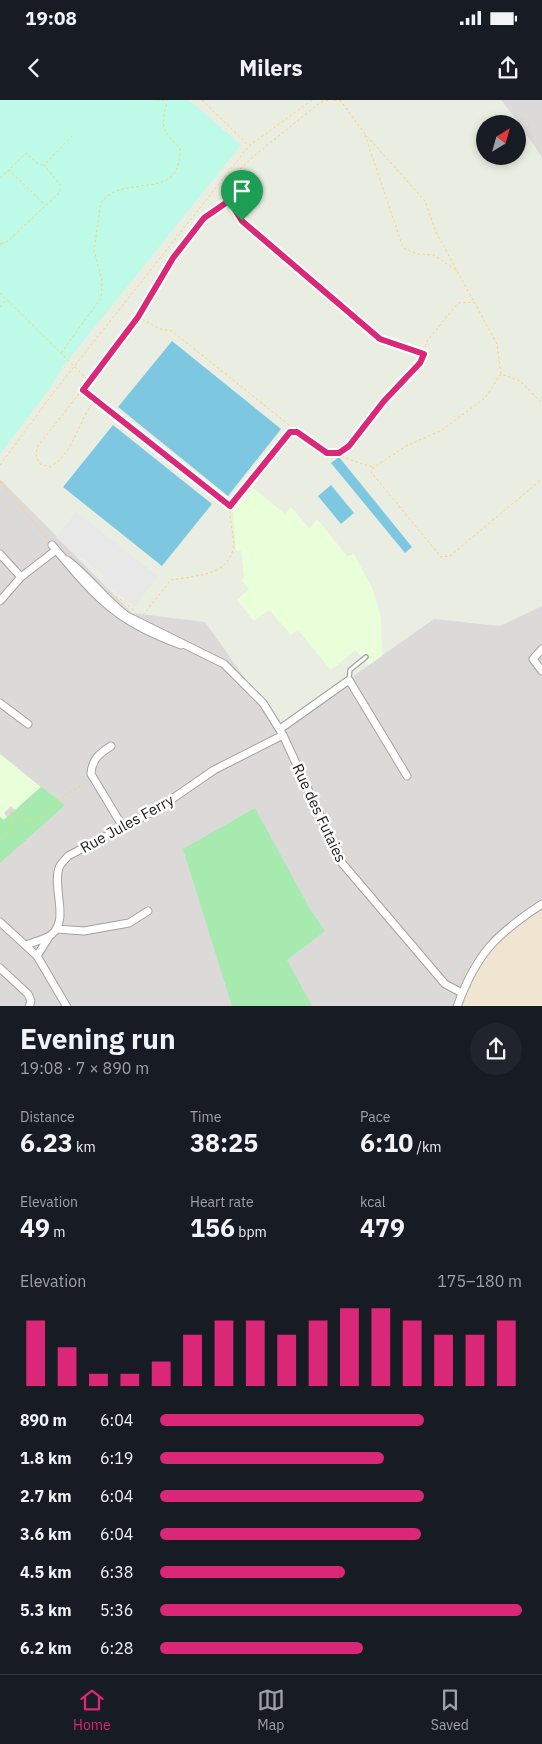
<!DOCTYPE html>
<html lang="en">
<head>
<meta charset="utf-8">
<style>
  body { margin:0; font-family:"IBM Plex Sans",sans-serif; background:#20242c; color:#f1f3f6; height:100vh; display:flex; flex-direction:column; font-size:19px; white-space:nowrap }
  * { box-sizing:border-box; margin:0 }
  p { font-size:16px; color:#9ea1a6 }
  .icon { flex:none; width:28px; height:28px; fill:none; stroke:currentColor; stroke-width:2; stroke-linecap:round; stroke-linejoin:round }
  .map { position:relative; height:906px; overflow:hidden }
  .panel { display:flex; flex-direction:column; background:#171b24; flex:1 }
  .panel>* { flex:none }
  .needle { width:32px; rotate:37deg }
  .fabs { position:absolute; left:476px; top:15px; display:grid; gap:10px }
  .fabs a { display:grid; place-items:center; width:50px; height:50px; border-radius:50%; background:#171b24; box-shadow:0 2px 8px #0003; font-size:25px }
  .pin { position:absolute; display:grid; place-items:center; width:42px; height:42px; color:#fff; margin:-51px -21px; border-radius:50% 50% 50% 0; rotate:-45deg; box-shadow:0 0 5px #0007 }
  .pin .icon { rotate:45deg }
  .round { display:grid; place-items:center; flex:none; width:52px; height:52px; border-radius:26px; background:#20242c }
  .head { display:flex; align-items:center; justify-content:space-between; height:85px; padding:0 20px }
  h1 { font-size:28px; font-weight:800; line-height:38px }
  .metrics { display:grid; grid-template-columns:repeat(3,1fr); gap:8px; height:85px; padding:5px 20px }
  .metrics div { display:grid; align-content:center }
  .metrics b { font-size:25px; font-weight:800 }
  .metrics small { font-size:14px; font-weight:400 }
  .metrics p { font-size:14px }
  .chart { height:140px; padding:10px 20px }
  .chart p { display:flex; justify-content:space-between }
  .chart svg { width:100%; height:90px; margin-top:5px; stroke:#db2777; stroke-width:6 }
  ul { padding:0 20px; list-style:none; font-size:16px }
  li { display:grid; grid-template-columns:80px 60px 1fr; align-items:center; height:38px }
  li i { height:12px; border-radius:6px; background:#db2777 }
  .status { display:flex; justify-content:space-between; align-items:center; height:35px; padding:0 25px; background:#171b24; direction:ltr }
  .status svg { height:14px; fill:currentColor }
  header { display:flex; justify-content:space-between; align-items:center; height:65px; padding:0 20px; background:#171b24; font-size:22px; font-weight:800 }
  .menu { display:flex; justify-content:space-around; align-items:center; height:70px; border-top:1px solid #363941; background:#171b24; font-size:14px; color:#9ea1a6 }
  .menu a { display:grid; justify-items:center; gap:2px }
  .menu .current { color:#db2777 }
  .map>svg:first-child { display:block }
  .residential { fill:#dbdad9 }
  .commercial { fill:#f0e5d0 }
  .education { fill:#e8ffda }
  .grass { fill:#a6eaaf }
  .park { fill:#bdfae8 }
  .pitch { fill:#7dc8e0 }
  .parking { fill:#e8e8e8 }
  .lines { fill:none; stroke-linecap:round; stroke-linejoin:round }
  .lane-casing { stroke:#a3a3a3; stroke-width:5.5 }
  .street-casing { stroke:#a3a3a3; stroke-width:9 }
  .path { stroke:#fdd464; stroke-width:1; stroke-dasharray:2.5 2.5; stroke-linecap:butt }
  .lane { stroke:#fff; stroke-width:3 }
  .street { stroke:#fff; stroke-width:7 }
  .route-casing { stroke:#fff; stroke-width:10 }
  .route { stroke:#db2777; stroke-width:6 }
  .labels { text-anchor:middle; stroke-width:5; stroke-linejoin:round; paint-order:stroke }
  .street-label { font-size:15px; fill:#1c1c1c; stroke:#fff }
</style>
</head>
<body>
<div class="status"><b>19:08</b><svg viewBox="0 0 49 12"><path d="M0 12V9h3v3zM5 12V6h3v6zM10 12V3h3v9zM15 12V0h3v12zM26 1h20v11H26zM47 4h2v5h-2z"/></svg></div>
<header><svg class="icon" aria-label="back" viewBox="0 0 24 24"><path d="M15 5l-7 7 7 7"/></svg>Milers<svg class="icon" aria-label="share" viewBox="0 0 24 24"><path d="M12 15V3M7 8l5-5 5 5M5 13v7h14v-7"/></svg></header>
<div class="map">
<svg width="542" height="907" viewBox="0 0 542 907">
  <rect width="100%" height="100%" fill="#eaeee2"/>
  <path class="residential" d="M501,0H542V57L513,15Z
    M0,379L132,513L205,522L280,628L434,519L500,526L542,506V836L460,906H0Z"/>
  <path class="commercial" d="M542,806V906L460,907L462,893L498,836Z"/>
  <path class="education" d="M253,388L285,414L291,407L310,429L317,419L347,456L354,454L373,490L381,517L382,556L369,565L355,550L331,570L298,530L291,535L269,510L254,521L237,500L249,489L242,481L244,477L241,451H236L233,408Z
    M0,654L41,687L15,710L11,706L4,713L7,717L3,720L0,717Z"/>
  <path class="grass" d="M41,687L65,705L0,763V717L4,720Z
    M255,708L310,809L325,831L287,860L312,906H232L183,749Z"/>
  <path class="park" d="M0,0H189L241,45L64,265L49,289L0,354Z"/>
  <path class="pitch" d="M172,241L281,329L228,396L118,307Z
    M113,325L212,404L162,466L63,387Z
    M339,357L412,447L405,453L331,363Z
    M331,385L354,413L341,424L318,396Z"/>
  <path class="parking" d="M76,412L158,476L135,507L101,481L105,476L56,438Z"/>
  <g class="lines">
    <defs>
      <path id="lane" d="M349,580L350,570L366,557"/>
      <path id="street" d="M52,445C96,497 114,521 181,545
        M0,454L21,477
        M67,460C89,476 105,500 127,516L224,564L263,603L283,635L342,763L445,884L462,893
        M0,501L21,477L56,450
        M542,549L533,559L542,571
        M0,603L28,624
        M280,629L349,580L407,676
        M111,646C99,654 92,659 91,674L123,727
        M0,822L37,856L67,907
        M56,829L84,831L129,823L148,811
        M26,845C33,842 44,840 51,835C70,820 52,788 59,768C60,764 65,760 68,756L156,710L214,670L283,635
        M37,856L49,837
        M0,868L28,894L31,901L29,907
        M457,907C476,854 496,834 542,804"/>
    </defs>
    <use href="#lane" class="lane-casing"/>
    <use href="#street" class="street-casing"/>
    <path class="path" d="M157,0H168
      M202,0L248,45
      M334,0L340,1
      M340,0L365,34L425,101L436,132L497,244L501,274L520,281L542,303
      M365,35L403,148L417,154L434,155L456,170
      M43,65L38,64L26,53L9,70L45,105
      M0,78L9,70
      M233,99L234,108L243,121L380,239L424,254
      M0,143V148
      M1,144L8,141L59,93L61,86L44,65L74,34
      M0,193L89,281L138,217L173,158L204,118L233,98L240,69L255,55L321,2L329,0
      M0,207L6,200
      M138,217L160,229L172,231L289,325L290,331
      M61,253L101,198L102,181L94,150L101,102C105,99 109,94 114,92C141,80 182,95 180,48C161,30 161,27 167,2
      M501,274L485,298L442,330L406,346L373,368L371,372L441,457L450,456L542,379
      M89,281L83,290L229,405
      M82,290L37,347L36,356L40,364L50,367C75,352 77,323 94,301
      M291,332C308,332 316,353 338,353
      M0,365L57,288L249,46L312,0
      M372,367L345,358L339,353L349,346L384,301L420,263L427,241L458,203L474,202
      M0,381L48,440
      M65,448L71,454
      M116,496L136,512
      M143,515L171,480C193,476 228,476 233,449C235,439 229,419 230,406L290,332
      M0,739C13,730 15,726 10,711L28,721C43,718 50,708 60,699C69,692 79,687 88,681
      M460,881L466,867"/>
    <use href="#lane" class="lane"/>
    <use href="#street" class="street"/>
  </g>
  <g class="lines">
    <defs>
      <path id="route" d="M233,98L234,108L242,121L380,239L424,254L420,263L384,301L349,346L339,353H327L297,332H290L230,406L83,290L138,217L173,158L204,118Z"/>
    </defs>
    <use href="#route" class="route-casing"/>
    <use href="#route" class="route"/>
  </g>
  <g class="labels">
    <g class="street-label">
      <text transform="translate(319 713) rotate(65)" y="5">Rue des Futaies</text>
      <text transform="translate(127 724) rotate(-29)" y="5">Rue Jules Ferry</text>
    </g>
  </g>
</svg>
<div class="fabs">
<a><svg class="needle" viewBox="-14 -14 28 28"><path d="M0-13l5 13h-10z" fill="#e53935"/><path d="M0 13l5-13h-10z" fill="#9ea1a6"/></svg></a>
</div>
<div class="pin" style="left:242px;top:121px;background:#1e9e55"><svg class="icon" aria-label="arrive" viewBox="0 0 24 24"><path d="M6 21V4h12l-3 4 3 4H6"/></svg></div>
</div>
<section class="panel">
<div class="head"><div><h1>Evening run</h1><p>19:08 · 7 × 890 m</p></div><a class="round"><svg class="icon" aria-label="share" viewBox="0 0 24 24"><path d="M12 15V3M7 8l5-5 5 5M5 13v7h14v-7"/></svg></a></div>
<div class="metrics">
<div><p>Distance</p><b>6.23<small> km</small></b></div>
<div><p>Time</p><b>38:25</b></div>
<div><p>Pace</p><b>6:10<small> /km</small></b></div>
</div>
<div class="metrics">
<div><p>Elevation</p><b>49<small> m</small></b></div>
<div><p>Heart rate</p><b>156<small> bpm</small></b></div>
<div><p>kcal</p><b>479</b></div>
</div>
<div class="chart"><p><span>Elevation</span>175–180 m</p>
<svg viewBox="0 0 160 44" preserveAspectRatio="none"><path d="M5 44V12M15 44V25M25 44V38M35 44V38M45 44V32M55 44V19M65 44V12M75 44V12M85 44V19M95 44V12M105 44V6M115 44V6M125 44V12M135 44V19M145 44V19M155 44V12"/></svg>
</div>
<ul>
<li><b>890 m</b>6:04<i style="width:73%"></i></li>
<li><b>1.8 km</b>6:19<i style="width:62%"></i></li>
<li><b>2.7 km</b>6:04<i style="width:73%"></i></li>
<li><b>3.6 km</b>6:04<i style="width:72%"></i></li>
<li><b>4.5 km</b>6:38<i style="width:51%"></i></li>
<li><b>5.3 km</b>5:36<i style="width:100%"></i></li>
<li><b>6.2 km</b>6:28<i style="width:56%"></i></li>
</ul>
</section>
<nav class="menu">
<a class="current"><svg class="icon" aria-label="home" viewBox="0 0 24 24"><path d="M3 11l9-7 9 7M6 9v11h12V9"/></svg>Home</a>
<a><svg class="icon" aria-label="map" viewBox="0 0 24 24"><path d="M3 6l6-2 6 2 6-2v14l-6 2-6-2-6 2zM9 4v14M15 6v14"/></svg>Map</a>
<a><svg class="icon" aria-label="saved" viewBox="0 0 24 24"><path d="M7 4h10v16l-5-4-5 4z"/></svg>Saved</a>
</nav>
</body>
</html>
